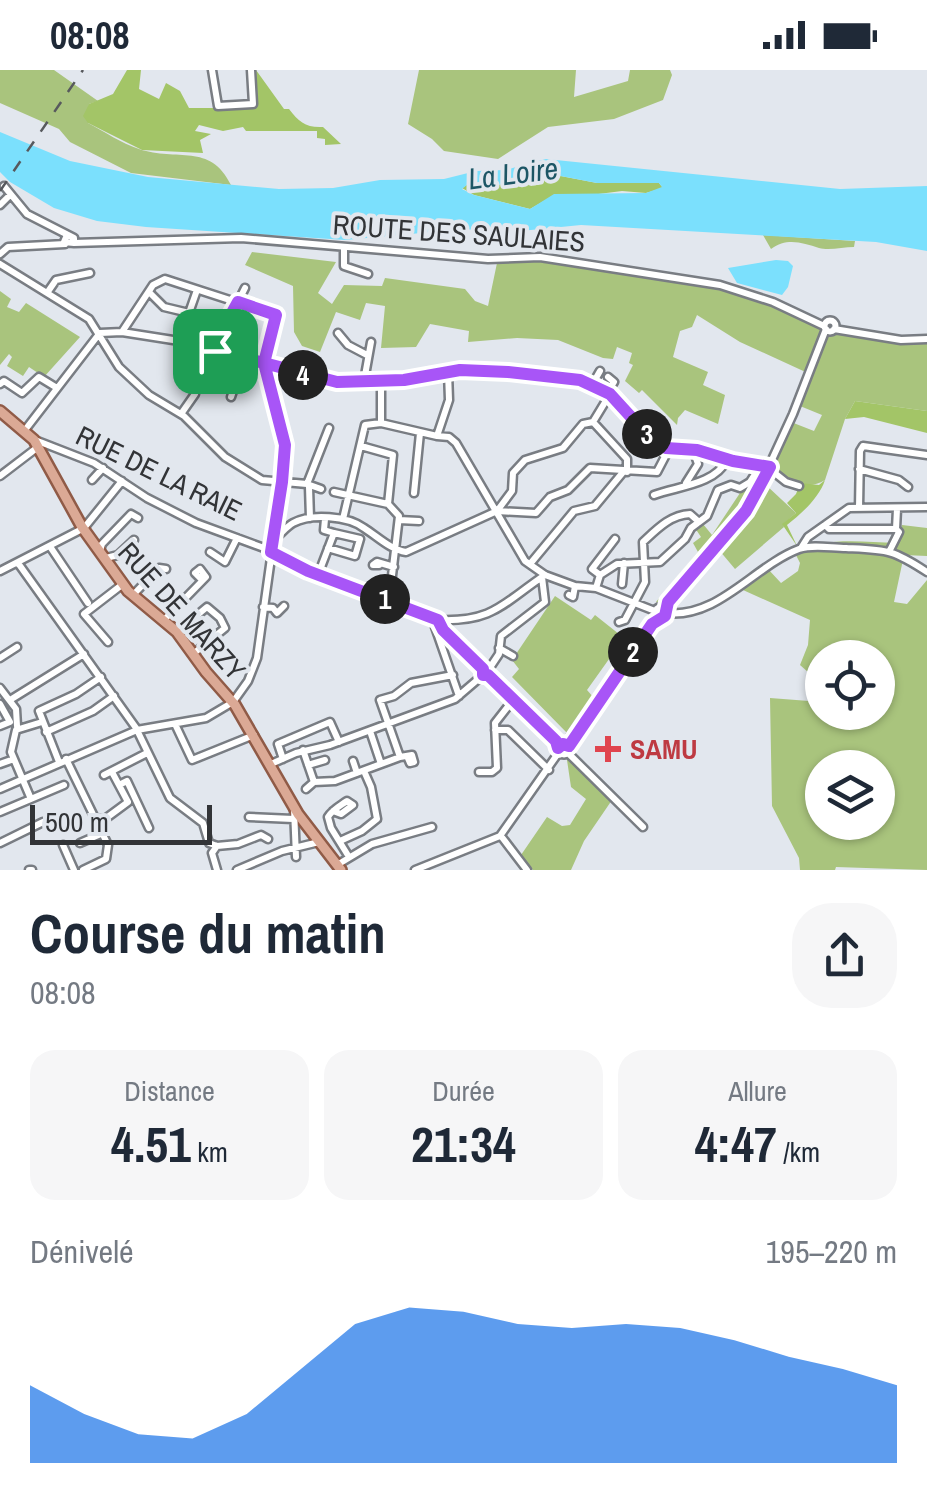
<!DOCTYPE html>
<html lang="fr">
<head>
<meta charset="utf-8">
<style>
  body { margin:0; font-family:"Archivo Narrow",sans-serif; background:#f6f6f7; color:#1f2937; height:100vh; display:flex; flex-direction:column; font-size:38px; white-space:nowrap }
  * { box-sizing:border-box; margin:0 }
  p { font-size:32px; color:#747a83 }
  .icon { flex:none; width:55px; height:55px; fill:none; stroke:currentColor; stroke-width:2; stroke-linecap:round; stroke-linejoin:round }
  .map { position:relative; height:800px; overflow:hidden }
  .sheet { display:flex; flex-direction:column; background:#fff; flex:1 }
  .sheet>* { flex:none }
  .fabs { position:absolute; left:805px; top:570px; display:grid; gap:20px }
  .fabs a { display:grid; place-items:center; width:90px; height:90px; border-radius:50%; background:#fff; box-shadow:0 2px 8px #0004; font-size:50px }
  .scale { position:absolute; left:30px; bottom:25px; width:182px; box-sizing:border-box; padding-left:10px; border:5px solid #323437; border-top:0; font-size:28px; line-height:35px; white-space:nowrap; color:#323437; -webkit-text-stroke:8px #e2e7ee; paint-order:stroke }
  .pin { position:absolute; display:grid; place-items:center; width:85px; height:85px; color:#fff; margin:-42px; border-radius:20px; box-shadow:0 5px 15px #0006 }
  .km { position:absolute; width:50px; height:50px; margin:-25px; border-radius:50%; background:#222; color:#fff; font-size:28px; line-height:50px; text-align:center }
  .round { display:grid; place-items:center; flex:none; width:105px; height:105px; border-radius:40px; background:#f6f6f7 }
  .overview { display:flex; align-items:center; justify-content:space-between; height:170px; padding:0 30px }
  h1 { font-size:55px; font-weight:700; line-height:75px }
  .stats { display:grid; grid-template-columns:repeat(3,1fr); gap:15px; height:170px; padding:10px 30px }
  .stats div { display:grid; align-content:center; border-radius:25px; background:#f6f6f7; text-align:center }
  .stats b { font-size:50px; font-weight:700 }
  .stats small { font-size:28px; font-weight:400 }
  .stats p { font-size:28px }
  .chart { height:280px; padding:20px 30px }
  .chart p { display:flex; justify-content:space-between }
  .chart svg { width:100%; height:180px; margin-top:10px; fill:#1a73e8; opacity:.7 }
  .status { display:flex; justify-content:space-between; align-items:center; height:70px; padding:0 50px; background:#fff; direction:ltr }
  .status svg { height:28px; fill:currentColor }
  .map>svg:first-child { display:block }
  .green { fill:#a9c47d; fill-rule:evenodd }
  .forest { fill:#a3c567 }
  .water { fill:#7be0fd; fill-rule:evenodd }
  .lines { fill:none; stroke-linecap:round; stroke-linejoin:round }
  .minor-casing { stroke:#797d83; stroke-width:11 }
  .major-casing { stroke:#905b47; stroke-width:14 }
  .minor { stroke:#fff; stroke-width:6 }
  .major { stroke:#dba995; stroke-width:9 }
  .rail { stroke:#57595d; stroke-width:2.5; stroke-dasharray:12 12; stroke-linecap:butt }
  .route-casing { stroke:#fff; stroke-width:20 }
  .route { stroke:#a855f7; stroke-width:12 }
  .health-dot { fill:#e0444e; stroke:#e2e7ee; stroke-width:4 }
  .labels { text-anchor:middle; stroke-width:8; stroke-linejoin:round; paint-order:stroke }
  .street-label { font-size:28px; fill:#323437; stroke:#e2e7ee }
  .health-label { font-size:28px; font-weight:bold; fill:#be3a42; stroke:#e2e7ee; text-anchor:start }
  .water-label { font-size:30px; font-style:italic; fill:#1d5665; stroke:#e2e7ee }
</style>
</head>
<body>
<div class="status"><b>08:08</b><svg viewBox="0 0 49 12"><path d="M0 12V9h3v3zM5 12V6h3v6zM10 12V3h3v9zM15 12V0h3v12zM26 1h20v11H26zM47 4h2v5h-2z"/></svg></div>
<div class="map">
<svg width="927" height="800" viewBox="0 0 927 800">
  <rect width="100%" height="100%" fill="#e2e7ee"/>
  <path class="green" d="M0,0H54L98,31L89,34L88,53C105,62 121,73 139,79C177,92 210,72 231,115L131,103L70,72L59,59L0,33Z
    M419,0H576L574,27L628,11L630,0H670L672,5L663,30L614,49L548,57L498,89L444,81L432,69L408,54Z
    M763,165L855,171L854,177C843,177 829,181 819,178C803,173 787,167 771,179Z
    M252,182L336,192L318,223L332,234L344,215L382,216L385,208L465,219L475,231L488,236L497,193L553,190L710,215L758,228L840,263L927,273V341L855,331L845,349L825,410C808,421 788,412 773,400L766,415L796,443L783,454L784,457L735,499L719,480L670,539L656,532L698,482L693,473L701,467L695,458L703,454L712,465L740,423L757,409L776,385L791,352L814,361L822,345L800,336L812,305L740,272L697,245L692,257L680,261L673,287L708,302L703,315L725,325L718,354L685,340L678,348L677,355L642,320L639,323L625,311L633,295L629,293L632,283L617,277L613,289L603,288L558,270L517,268L468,272L469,261L430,254L416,277L381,278L385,236L366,233L360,250L336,242L320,282L302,276L294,262L293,216L245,195Z
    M0,221L11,229L7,237L19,242L26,233L80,267L44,307L29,297L23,306L7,296L12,287L9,284L0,295Z
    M902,455L927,458V486L904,485L894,532L907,534L927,510V800L836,797L835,800H800L799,788L772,736L770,628L822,632V642H878V588H822V622L817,610L800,595L808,575L810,550L743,520L744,515L768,499L781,513L798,501L800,493L795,483C825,466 862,472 896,473ZM822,698H878V752H822Z
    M555,526L591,550L595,545L624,568L587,620L594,628L568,664L512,607L519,599L512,590Z
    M570,689L612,730L584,771L571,800H533L521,785L547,747L562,756L570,755L586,729L571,717L567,690Z"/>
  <path class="forest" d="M127,0H141L139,19L159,29L166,13L180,21L189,38H257L256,0L284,39H289C299,52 306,58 323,57L341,74L325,75V69L317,68V61H246L243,57L223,61L199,55L195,61L211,64L200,70L203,83L142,80L88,53L83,46L89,34L113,24Z
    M545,103L597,113H659L663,118L646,123L622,121L544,131L530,139L474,125L462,118L468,114C497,121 517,107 545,103Z
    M855,331L927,341V363L864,347L845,349Z
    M825,410C819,428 802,443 787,455L797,476L782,454L796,443L787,433L796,424L800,413L819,415Z"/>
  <path class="water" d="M0,62L70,91L148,107L279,119L333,118L380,110L444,109L476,101L505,100L546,89L840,119L927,116V181L876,172L581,155L500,163L465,159L345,170L146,157L97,151L54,138L10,112L0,102ZM545,103L597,113H659L662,117L646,123L554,124L530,139L474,125L462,119L468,114C499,122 515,107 545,103Z
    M776,190L788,191L793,196L788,217L782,225L737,213L728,198Z"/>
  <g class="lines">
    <defs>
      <path id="minor" d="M212,0L218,36L253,34L251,0
        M4,116L27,144L74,168V173L64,172L67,165
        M0,135L10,125
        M74,173L241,168L488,189L540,187L720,215L773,232L824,256
        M344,179V196L368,204
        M0,184L8,177L65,174
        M0,194L89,249L119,297L149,325L184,346L225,387L262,410L307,414L321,419
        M149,222L164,237L189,243L197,220
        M47,223L56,210L90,203
        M824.5 256a5.5 5.5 0 1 1 11 0a5.5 5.5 0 1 1-11 0Z
        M834,259L901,270L927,269
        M100,263L122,262L173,270L337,313L404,309L460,300L508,302L580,310L610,324L654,371L666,378L697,380L733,391L766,396L786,412L799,416
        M338,263L348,275L367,285
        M214,280L245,218
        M448,302L449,330L437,366L449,367L456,373L525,491L545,505L575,516L596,518L655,541
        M381,310V353L437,366
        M364,311L371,272
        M0,314L4,311L22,323L39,307L57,318
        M592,315L600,301
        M607,323L614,312L608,307
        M231,327L244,288
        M181,344L195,324
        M593,352L627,389V402
        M25,360L99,264
        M35,370L94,393L147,428L196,453L264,478L308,501L436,550
        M859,399L899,410L908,417
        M0,406L38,377
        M92,410L103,398
        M686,413L698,394L693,380
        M307,414L329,358
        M309,417L310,448
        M334,422L388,434L393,385L361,376
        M414,423L420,363
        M654,425C678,416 714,415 727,390
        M388,434L399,446L389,531
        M859,438L860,381L863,376L927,385
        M497,441L512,421L513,403L525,390L563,378L583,354L593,352L610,324
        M325,449L324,460L334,463
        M343,449L365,355L381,353
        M399,450L419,451
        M825,455L829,459H896
        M274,469C280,465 286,457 293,453C311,443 348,446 364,458C378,467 391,480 406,482L497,441L536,443L550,427L568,420L590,398L657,402L669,379
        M51,478L88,533
        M328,478L355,486L360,469L334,463
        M801,478L808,467L849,438L927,437
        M890,480L899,462L896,459L897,439
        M100,481L102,474L131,444L138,448
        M210,482L225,492L237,468
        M106,488L118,485L134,470
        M18,493L136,658L170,728L203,753L209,773L217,776
        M530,494L574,441L595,436L624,401
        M379,495H373L377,492L394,497
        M0,501L84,458L122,411
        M318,505L334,463
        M600,505L592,499L615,469
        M622,514L624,493
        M596,518L600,505L617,494L660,492L685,469L691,458L707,446L718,420L731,415L740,418L750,412L761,395
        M133,525L159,498L166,499
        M569,525L573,527L575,516
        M263,537L273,538L277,543L284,536
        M655 543a6 6 0 1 1 12 0a6 6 0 1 1-12 0Z
        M665,539L753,431L793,344L826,259
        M666,543C718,549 754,496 799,479C813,474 831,478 846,478C887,480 892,479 927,502
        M439,550C494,552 503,533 545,505
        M163,551L206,507L200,499L195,503L202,510
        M619,552L625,550L645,512L643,472C657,459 670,445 690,444L699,452
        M440,555L483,599
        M435,557L459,626
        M177,562L207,537L220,548L225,558L193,584
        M108,572L84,544L123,514
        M499,578L513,586
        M0,588L17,577
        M489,599L499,584L501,566L545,532L542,507
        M488,605L556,671L558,678
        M0,618L16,639L17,656
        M10,630L84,584
        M0,634L10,652L0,656
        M175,654L192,690L254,665
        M19,659L42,652
        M16,660L11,682L31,729
        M495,660H508L549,700
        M370,661L381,694
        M46,662L93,641L114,626
        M558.5 679a5.5 5.5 0 1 1 11 0a5.5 5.5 0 1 1-11 0Z
        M565,674L655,545
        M303,680L314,712L335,711L400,687L412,685L414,692L410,693L407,686
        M568,683L643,757
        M400,687L380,630L394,626L411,613L453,605
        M66,689L108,775L106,789L83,800
        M283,689L278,674L330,652L339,672
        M353,691L357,703
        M59,692L39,641L76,624L101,607
        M0,694L14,689
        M271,694L296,683L330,675L455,629L483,605
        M308,695L325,690
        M479,702H492L497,698L495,653L513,630
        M104,705L147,683
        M119,715L127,711L149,758
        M0,719L137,660L206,648L233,632L248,611L257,588L285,388L281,354L263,295L276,245L165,209L153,215L122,262
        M306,719L314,712
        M294,739L296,787
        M333,741L341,744L353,735L347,731C340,736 332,740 328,747L331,758L349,787
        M0,742L64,715
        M249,747L293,749
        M97,749H105L128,732L112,702
        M501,766L527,800
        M340,771L362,761L377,749L371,717L364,701
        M0,773L43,752
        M80,773L103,763
        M63,775L74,800
        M217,776L238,774L261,765L268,769
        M217,776L212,783L217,800
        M337,795L372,774L432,757
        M29,800H32
        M237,800L282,781L319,772
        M415,800L500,766L559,682"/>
      <path id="major" d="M0,341L34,370L82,457L128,521L177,562L206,602L235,635L298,744L341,800"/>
    </defs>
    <use href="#minor" class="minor-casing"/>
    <use href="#major" class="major-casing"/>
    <use href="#minor" class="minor"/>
    <use href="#major" class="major"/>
    <path class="rail" d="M0,121L83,0"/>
  </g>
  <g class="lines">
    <defs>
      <path id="route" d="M215,281L264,293L285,375L282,412L271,482L308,501L438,550L443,560L483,599V605H488L556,671L558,678L563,674L569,676L652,554L665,546L668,532L746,441L770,397L733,391L697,380L666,378L652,370L610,324L580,310L508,302L460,300L404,310L337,312L264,293L276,245L238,232L222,261L215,281"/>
    </defs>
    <use href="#route" class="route-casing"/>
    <use href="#route" class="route"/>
  </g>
  <path class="health-dot" d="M603 664h10v10h10v10h-10v10h-10v-10h-10v-10h10z"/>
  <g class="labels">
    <g class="street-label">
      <text transform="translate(459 163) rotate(4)" y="10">ROUTE DES SAULAIES</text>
      <text transform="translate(159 403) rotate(26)" y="10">RUE DE LA RAIE</text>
      <text transform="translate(182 541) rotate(48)" y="10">RUE DE MARZY</text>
    </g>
    <g class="health-label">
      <text x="630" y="689">SAMU</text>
    </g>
    <g class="water-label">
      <text transform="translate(513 104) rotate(-7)" y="10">La Loire</text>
    </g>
  </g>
</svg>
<div class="fabs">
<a><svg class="icon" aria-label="locate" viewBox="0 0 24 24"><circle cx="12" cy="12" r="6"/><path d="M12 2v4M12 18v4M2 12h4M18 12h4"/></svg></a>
<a><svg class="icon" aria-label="layers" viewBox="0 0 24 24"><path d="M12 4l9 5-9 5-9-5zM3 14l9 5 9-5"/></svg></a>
</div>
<div class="scale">500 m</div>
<div class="pin" style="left:215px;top:281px;background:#1e9e55"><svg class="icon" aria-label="arrive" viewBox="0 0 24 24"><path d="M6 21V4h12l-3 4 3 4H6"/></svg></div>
<b class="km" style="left:385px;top:529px">1</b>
<b class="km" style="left:633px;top:582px">2</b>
<b class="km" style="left:647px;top:364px">3</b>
<b class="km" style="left:303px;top:305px">4</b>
</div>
<section class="sheet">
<div class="overview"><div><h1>Course du matin</h1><p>08:08</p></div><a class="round"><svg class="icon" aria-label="share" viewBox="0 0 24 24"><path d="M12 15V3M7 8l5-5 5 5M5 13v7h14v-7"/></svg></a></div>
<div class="stats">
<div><p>Distance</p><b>4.51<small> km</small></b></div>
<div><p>Durée</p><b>21:34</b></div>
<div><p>Allure</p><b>4:47<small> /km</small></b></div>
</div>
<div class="chart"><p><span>Dénivelé</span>195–220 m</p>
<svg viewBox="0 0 160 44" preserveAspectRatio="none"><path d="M0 44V25L10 32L20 37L30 38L40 32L50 21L60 10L70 6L80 7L90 10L100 11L110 10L120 11L130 14L140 18L150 21L160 25V44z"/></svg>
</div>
</section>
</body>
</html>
